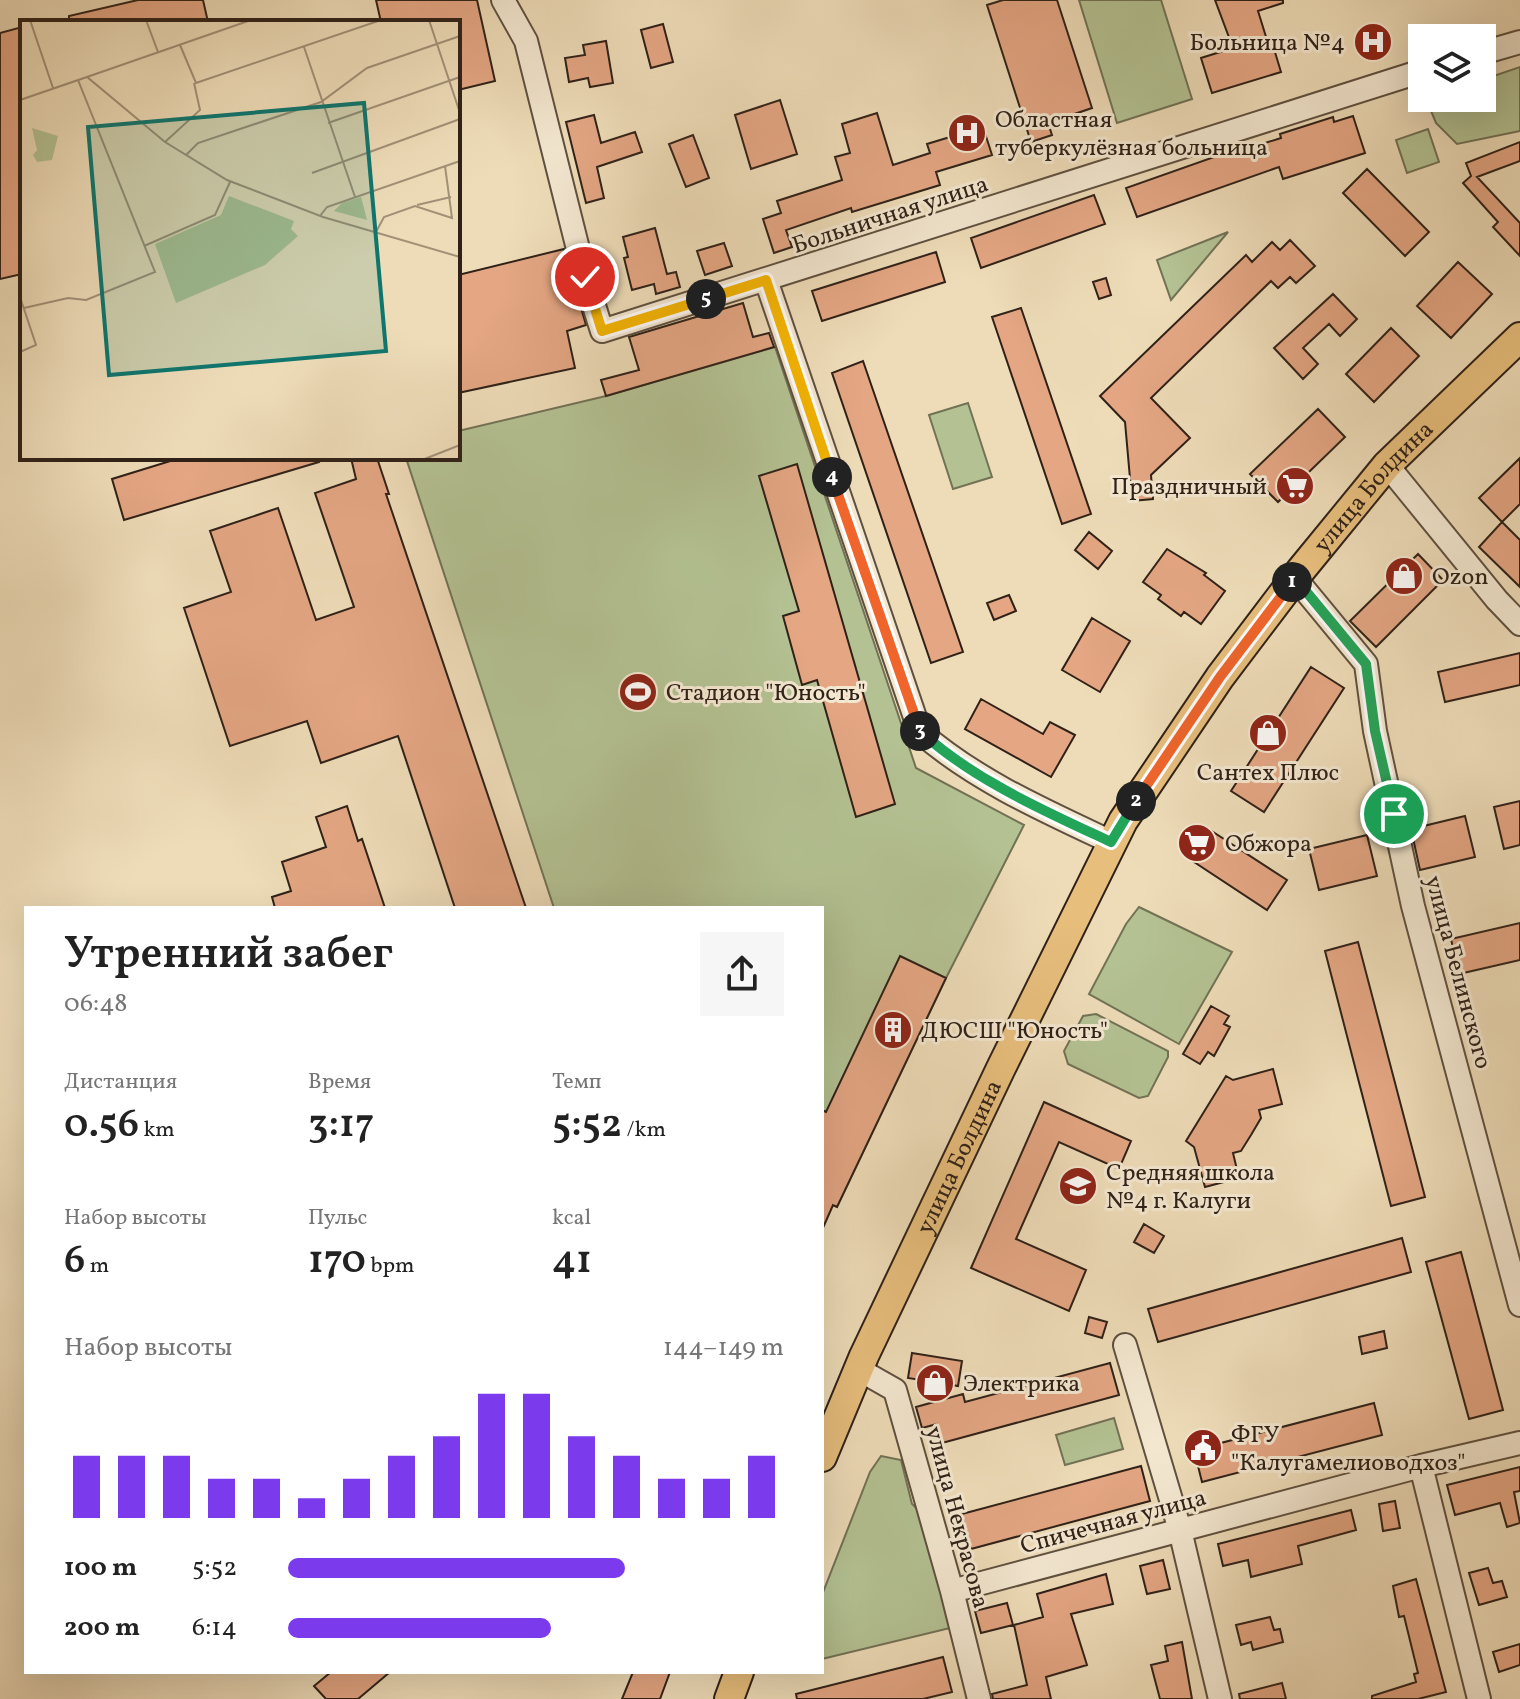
<!DOCTYPE html>
<html lang="ru">
<head>
<meta charset="utf-8">
<style>
  body { margin:0; font-family:Vollkorn,serif; background:#f6f6f6; color:#222; height:100vh; display:flex; flex-direction:column; font-size:30px; white-space:nowrap }
  * { box-sizing:border-box; margin:0 }
  p { font-size:26px; color:#767676 }
  .icon { flex:none; width:44px; height:44px; fill:none; stroke:currentColor; stroke-width:2; stroke-linecap:round; stroke-linejoin:round }
  .map { position:relative; flex:1; overflow:hidden }
  .sheet { position:absolute; left:24px; top:906px; width:800px; height:768px; display:flex; flex-direction:column; background:#fff; border-radius:0px; box-shadow:0 8px 32px #0002 }
  .sheet>* { flex:none }
  .controls { position:absolute; left:1408px; top:24px; display:grid; gap:16px }
  .controls a { display:grid; place-items:center; width:88px; height:88px; border-radius:0px; background:#fff; box-shadow:0 8px 32px #0002; font-size:40px }
  .pin { position:absolute; display:grid; place-items:center; width:68px; height:68px; color:#fff; margin:-34px; border:4px solid #fff; border-radius:50%; box-shadow:0 2px 8px #0007 }
  .km { position:absolute; width:40px; height:40px; margin:-20px; border-radius:50%; background:#222; color:#fff; font-size:22px; line-height:40px; text-align:center }
  .round { display:grid; place-items:center; flex:none; width:84px; height:84px; border-radius:0px; background:#f6f6f6 }
  .headline { display:flex; align-items:center; justify-content:space-between; height:136px; padding:0 40px }
  h1 { font-size:44px; font-weight:600; line-height:60px }
  .stats { display:grid; grid-template-columns:repeat(3,1fr); gap:12px; height:136px; padding:8px 40px }
  .stats div { display:grid; align-content:center }
  .stats b { font-size:40px; font-weight:600 }
  .stats small { font-size:22px; font-weight:400 }
  .stats p { font-size:22px }
  .chart { height:224px; padding:16px 40px }
  .chart p { display:flex; justify-content:space-between }
  .chart svg { width:100%; height:144px; margin-top:8px; stroke:#7c3aed; stroke-width:6 }
  ul { padding:0 40px; list-style:none; font-size:26px }
  li { display:grid; grid-template-columns:128px 96px 1fr; align-items:center; height:60px }
  li i { height:20px; border-radius:10px; background:#7c3aed }
  .map>svg:first-child { display:block }
  .green { fill:#b4c293; stroke:#727256; stroke-width:2 }
  .building { fill:#e4a683; stroke:#2f2118; stroke-width:2 }
  .lines { fill:none; stroke-linecap:round; stroke-linejoin:round }
  .minor-casing { stroke:#5f5040; stroke-width:26 }
  .major-casing { stroke:#2f2118; stroke-width:32 }
  .minor { stroke:#f4e8d1; stroke-width:22 }
  .major { stroke:#e7be7c; stroke-width:28 }
  .split-1-casing { stroke:#fff; stroke-width:16 }
  .split-2-casing { stroke:#fff; stroke-width:16 }
  .split-3-casing { stroke:#fff; stroke-width:16 }
  .split-4-casing { stroke:#fff; stroke-width:16 }
  .split-5-casing { stroke:#fff; stroke-width:16 }
  .split-6-casing { stroke:#fff; stroke-width:16 }
  .split-1 { stroke:#22a559; stroke-width:10 }
  .split-2 { stroke:#f0652b; stroke-width:10 }
  .split-3 { stroke:#22a559; stroke-width:10 }
  .split-4 { stroke:#f0652b; stroke-width:10 }
  .split-5 { stroke:#f5b400; stroke-width:10 }
  .split-6 { stroke:#f5b400; stroke-width:10 }
  .labels { text-anchor:middle; stroke-width:6; stroke-linejoin:round; paint-order:stroke }
  .poi-label { font-size:24px; fill:#2f2118; stroke:#f4e8d1; text-anchor:start }
  .street-label { font-size:24px; fill:#2f2118; stroke:#f4e8d1 }
  .inset-road { fill:none; stroke:#a29178; stroke-width:2 }
  .view { fill:#0f766e; fill-opacity:0.15; stroke:#0f766e; stroke-width:4 }
  .inset-edge { fill:none; stroke:#2f2118; stroke-width:4 }
</style>
</head>
<body>
<div class="map">
<svg width="1520" height="1699" viewBox="0 0 1520 1699">
  <rect width="100%" height="100%" fill="#eedcb8"/>
  <filter id="stains"><feTurbulence type="fractalNoise" baseFrequency=".0025" numOctaves="4"/><feColorMatrix values="0 0 0 0 .2 0 0 0 0 .09 0 0 0 0 .02 0 0 0 .5 -.17"/></filter>
  <radialGradient id="worn" r=".72"><stop offset=".6" stop-color="#630" stop-opacity="0"/><stop offset="1" stop-color="#630" stop-opacity=".3"/></radialGradient>
  <path class="green" d="M1079,0H1161L1192,99L1117,123Z
    M1520,67V131L1457,144L1436,123L1426,99L1482,98V80Z
    M1428,129L1439,162L1407,173L1396,140Z
    M1228,232L1171,300L1157,260Z
    M775,347L916,768L1024,825L946,978L837,1207L822,1200V908H554L406,458H458V431L606,396Z
    M968,403L992,477L953,489L929,415Z
    M1139,907L1232,952L1179,1044L1089,994L1126,924Z
    M1096,1014L1168,1051V1057L1148,1096L1139,1098L1068,1064L1064,1051L1083,1016Z
    M1114,1418L1123,1449L1065,1465L1056,1435Z
    M881,1456L901,1460L912,1504L923,1514L950,1628L822,1659V1595L870,1472Z"/>
  <path class="building" d="M138,0H203L208,22H69V16Z
    M376,0H477L495,81L458,90V22H381Z
    M1003,0H1057L1092,108L1048,123L1052,135L1031,142L987,5Z
    M1215,0H1283V3L1258,11L1267,40L1271,39L1281,72L1212,93L1201,58L1233,48Z
    M663,24L673,62L651,68L641,30Z
    M22,27V274L0,279V33Z
    M606,41L613,83L590,87L588,78L569,82L565,58L585,55L583,45Z
    M780,100L797,154L751,169L735,115Z
    M877,113L893,165L930,153L927,144L983,127L992,155L936,172L940,185L852,212L851,208L786,230L792,247L774,253L763,219L781,213L777,201L842,180L835,157L850,153L842,124Z
    M594,115L601,143L635,132L642,152L597,167L604,198L586,203L566,122Z
    M1353,116L1365,153L1283,179L1279,167L1137,217L1126,188L1248,145L1249,148L1281,138L1280,134L1333,117L1334,122Z
    M693,135L709,178L686,187L669,144Z
    M1520,142V161L1477,177L1520,223V256L1493,227L1498,222L1463,183L1471,176L1466,163Z
    M1367,169L1429,232L1405,256L1343,193Z
    M1094,195L1105,224L981,268L971,238Z
    M655,228L667,274L676,272L680,287L656,294L654,284L632,290L624,258L628,257L623,237Z
    M1290,240L1315,266L1296,283L1290,277L1278,288L1271,281L1151,398L1190,438L1151,475L1153,499L1132,501L1125,422L1100,396L1246,255L1252,262L1272,242L1280,250Z
    M724,243L732,266L705,275L697,251Z
    M564,249L586,325L567,331L575,368L458,393V275Z
    M936,252L945,282L822,321L812,291Z
    M1458,262L1492,294L1451,338L1417,306Z
    M1106,278L1111,295L1099,299L1093,282Z
    M1333,294L1357,319L1340,336L1329,324L1303,348L1318,364L1303,379L1274,348Z
    M743,303L753,337L769,333L774,347L606,396L601,380L639,370L629,337Z
    M1021,308L1091,514L1062,524L992,317Z
    M1391,328L1419,356L1374,402L1346,374Z
    M863,361L963,652L931,663L832,373Z
    M1318,409L1345,437L1278,502L1250,474Z
    M180,458H318L319,462L124,520L112,479Z
    M351,458H377L389,494H386L526,908H455L398,736L321,763L307,721L230,746L184,608L231,592L210,531L278,508L316,620L354,607L315,493L356,479Z
    M1520,458V504L1502,522L1479,498Z
    M797,464L895,804L856,817L817,680L802,685L783,616L799,611L759,476Z
    M1502,522L1520,540V587L1479,547Z
    M1089,532L1112,551L1098,569L1075,550Z
    M1167,549L1206,573L1204,575L1225,591L1201,624L1184,612L1181,616L1158,599L1161,595L1143,582Z
    M1418,554L1443,580L1376,647L1350,621Z
    M1009,595L1016,611L994,620L987,603Z
    M1092,618L1130,641L1100,692L1062,670Z
    M1520,653V685L1445,702L1438,672Z
    M1311,667L1344,688L1264,812L1231,791Z
    M981,699L1043,734L1050,722L1075,735L1051,777L965,729Z
    M1520,801V845L1504,849L1494,807Z
    M347,806L358,841L362,839L385,908H275L272,897L291,891L282,862L326,847L316,817Z
    M1465,816L1475,857L1420,870L1411,829Z
    M1207,828L1287,880L1267,910L1188,858Z
    M1367,835L1377,876L1319,890L1309,849Z
    M1520,923V960L1459,974L1451,939Z
    M1358,942L1425,1197L1391,1206L1325,951Z
    M900,956L946,978L837,1207L833,1205L822,1230V1110L826,1112Z
    M1211,1006L1229,1016L1224,1024L1230,1027L1214,1056L1208,1052L1200,1064L1183,1054Z
    M1273,1069L1282,1104L1259,1110L1261,1118L1251,1135L1241,1151L1233,1153L1239,1178L1205,1187L1194,1147L1186,1141L1226,1076L1233,1080Z
    M1044,1102L1131,1141L1119,1169L1059,1142L1016,1239L1086,1270L1069,1311L971,1268Z
    M1144,1224L1164,1236L1154,1253L1134,1242Z
    M1402,1238L1411,1272L1158,1342L1148,1309Z
    M1461,1252L1503,1410L1469,1419L1426,1262Z
    M1089,1317L1107,1322L1102,1338L1085,1333Z
    M1384,1331L1387,1348L1362,1354L1359,1337Z
    M912,1353L962,1361L958,1386L908,1378Z
    M1110,1363L1119,1395L942,1443L937,1424L922,1428L916,1407L963,1394L965,1402Z
    M1374,1403L1382,1435L1202,1482L1194,1450Z
    M1141,1466L1150,1501L971,1549L962,1514Z
    M1520,1467V1491L1514,1492L1520,1523L1507,1527L1500,1503L1455,1515L1447,1485Z
    M1395,1501L1400,1528L1383,1531L1379,1504Z
    M1351,1510L1356,1530L1298,1546L1302,1564L1251,1577L1248,1560L1223,1566L1218,1544Z
    M1163,1560L1170,1589L1147,1594L1140,1566Z
    M1488,1568L1493,1583L1502,1581L1507,1597L1479,1605L1469,1573Z
    M1106,1574L1113,1604L1071,1614L1087,1665L1046,1677L1051,1699H993L992,1694L1027,1685L1014,1625L1043,1617L1037,1594Z
    M1416,1579L1446,1692L1418,1699H1372V1696L1416,1682L1414,1674L1418,1673L1404,1616L1399,1617L1393,1586Z
    M1007,1603L1013,1625L981,1633L975,1611Z
    M1270,1617L1274,1630L1280,1629L1283,1642L1253,1650L1251,1642L1241,1645L1236,1625Z
    M1182,1642L1192,1699H1160L1151,1665L1168,1661L1165,1646Z
    M1520,1644V1665L1499,1672L1493,1652Z
    M943,1657L952,1692L923,1699H797L796,1694Z
    M331,1672H390L358,1699H326L314,1686Z
    M633,1672H670L660,1699H622Z
    M1282,1683L1286,1699H1240L1239,1694Z"/>
  <g class="lines">
    <defs>
      <path id="minor" d="M503,0L526,41L585,277L602,331L1422,71
        M1482,53L1520,42
        M766,280L920,732C975,780 1045,811 1111,842
        M1387,465L1497,600L1520,624
        M1295,578L1366,664L1375,731L1413,906L1520,1305
        M1125,1345L1180,1530L1220,1699
        M858,1369L895,1390L952,1591L979,1699
        M1421,1466L1479,1699
        M952,1591L1421,1466L1520,1443"/>
      <g id="major">
        <path id="s1" d="M822,1457L864,1356L1001,1068L1123,821L1220,677L1301,570L1387,465L1520,337"/>
        <path d="M729,1699L739,1672"/>
      </g>
    </defs>
    <use href="#minor" class="minor-casing"/>
    <use href="#major" class="major-casing"/>
    <use href="#minor" class="minor"/>
    <use href="#major" class="major"/>
  </g>
  <g class="lines">
    <defs>
      <path id="split-1" d="M1292,582L1295,578L1366,664L1375,731L1394,814"/>
      <path id="split-2" d="M1136,801L1220,677L1292,582"/>
      <path id="split-3" d="M920,731C973,780 1047,812 1111,842L1136,801"/>
      <path id="split-4" d="M832,477L920,731"/>
      <path id="split-5" d="M706,299L766,280L832,477"/>
      <path id="split-6" d="M585,277L602,331L706,299"/>
    </defs>
    <use href="#split-1" class="split-1-casing"/>
    <use href="#split-2" class="split-2-casing"/>
    <use href="#split-3" class="split-3-casing"/>
    <use href="#split-4" class="split-4-casing"/>
    <use href="#split-5" class="split-5-casing"/>
    <use href="#split-6" class="split-6-casing"/>
    <use href="#split-1" class="split-1"/>
    <use href="#split-2" class="split-2"/>
    <use href="#split-3" class="split-3"/>
    <use href="#split-4" class="split-4"/>
    <use href="#split-5" class="split-5"/>
    <use href="#split-6" class="split-6"/>
  </g>
  <defs>
    <symbol id="hospital-disc" viewBox="-11 -11 22 22"><circle r="9.5" fill="#8f2418" stroke="#f4e8d1"/><path d="M-5-5h3v3.5h4V-5h3V5h-3V1.5h-4V5h-3Z" fill="#fff"/></symbol>
    <symbol id="supermarket-disc" viewBox="-11 -11 22 22"><circle r="9.5" fill="#8f2418" stroke="#f4e8d1"/><path d="M-6-5.5h2.5l.6 2H6L4.5 2H-2.5L-4.4-4H-6ZM-1.5 3.2a1.3 1.3 0 1 0 .1 0ZM3 3.2a1.3 1.3 0 1 0 .1 0Z" fill="#fff"/></symbol>
    <symbol id="shop-disc" viewBox="-11 -11 22 22"><circle r="9.5" fill="#8f2418" stroke="#f4e8d1"/><path d="M-5-2.5h2.3a2.7 3.5 0 0 1 5.4 0H5L5.5 6h-11ZM-1.5-2.5h3a1.5 2.3 0 0 0-3 0Z" fill="#fff"/></symbol>
    <symbol id="stadium-disc" viewBox="-11 -11 22 22"><circle r="9.5" fill="#8f2418" stroke="#f4e8d1"/><path d="M0-5a6.5 5 0 1 0 0 10a6.5 5 0 1 0 0-10ZM-3.5-1.8h7v3.6h-7Z" fill="#fff"/></symbol>
    <symbol id="building-disc" viewBox="-11 -11 22 22"><circle r="9.5" fill="#8f2418" stroke="#f4e8d1"/><path d="M-4-6H4V6H1V3H-1V6H-4ZM-2.5-4.3h1.7v1.8h-1.7ZM.8-4.3h1.7v1.8H.8ZM-2.5-1h1.7V.8h-1.7ZM.8-1h1.7V.8H.8Z" fill="#fff"/></symbol>
    <symbol id="school-disc" viewBox="-11 -11 22 22"><circle r="9.5" fill="#8f2418" stroke="#f4e8d1"/><path d="M0-5L7-2L0 1L-7-2ZM-4 1L0 2.5L4 1V4Q0 6-4 4Z" fill="#fff"/></symbol>
    <symbol id="civic-disc" viewBox="-11 -11 22 22"><circle r="9.5" fill="#8f2418" stroke="#f4e8d1"/><path d="M-.6-6.5H3V-4.5H.6V-3L4-1V1h2V6H-6V1h2V-1L-.6-3ZM-1.2 2.5V6h2.4V2.5Z" fill="#fff"/></symbol>
  </defs>
  <g fill-rule="evenodd">
    <use href="#hospital-disc" x="1351" y="20" width="44" height="44"/>
    <use href="#hospital-disc" x="945" y="111" width="44" height="44"/>
    <use href="#supermarket-disc" x="1273" y="464" width="44" height="44"/>
    <use href="#shop-disc" x="1382" y="554" width="44" height="44"/>
    <use href="#stadium-disc" x="616" y="670" width="44" height="44"/>
    <use href="#shop-disc" x="1246" y="711" width="44" height="44"/>
    <use href="#supermarket-disc" x="1175" y="821" width="44" height="44"/>
    <use href="#building-disc" x="871" y="1008" width="44" height="44"/>
    <use href="#school-disc" x="1056" y="1164" width="44" height="44"/>
    <use href="#shop-disc" x="913" y="1361" width="44" height="44"/>
    <use href="#civic-disc" x="1181" y="1426" width="44" height="44"/>
  </g>
  <g class="labels">
    <g class="poi-label">
      <text x="1345" y="50" text-anchor="end">Больница №4</text>
      <text x="995" y="127">Областная<tspan x="995" dy="28">туберкулёзная больница</tspan></text>
      <text x="1267" y="494" text-anchor="end">Праздничный</text>
      <text x="1432" y="584">Ozon</text>
      <text x="666" y="700">Стадион "Юность"</text>
      <text x="1268" y="780" text-anchor="middle">Сантех Плюс</text>
      <text x="1225" y="851">Обжора</text>
      <text x="921" y="1038">ДЮСШ "Юность"</text>
      <text x="1106" y="1180">Средняя школа<tspan x="1106" dy="28">№4 г. Калуги</tspan></text>
      <text x="963" y="1391">Электрика</text>
      <text x="1231" y="1442">ФГУ<tspan x="1231" dy="28">"Калугамелиоводхоз"</tspan></text>
    </g>
    <g class="street-label">
      <text transform="translate(890 214) rotate(-18)" y="8">Больничная улица</text>
      <text dy="8" stroke="none"><textPath href="#s1" startOffset="1122">улица Болдина</textPath></text>
      <text transform="translate(1459 972) rotate(75)" y="8">улица Белинского</text>
      <text dy="8" stroke="none"><textPath href="#s1" startOffset="330">улица Болдина</textPath></text>
      <text transform="translate(958 1517) rotate(75)" y="8">улица Некрасова</text>
      <text transform="translate(1113 1521) rotate(-15)" y="8">Спичечная улица</text>
    </g>
  </g>
  <g transform="translate(20 20)">
    <rect width="440" height="440" fill="#eedcb8"/>
    <path d="M12,108L38,116L32,140L17,142L13,135L17,130ZM209,176L274,201L271,209L278,216L245,245L156,283L135,224L201,195ZM341,177L347,200L314,191L322,183Z" fill="#b4c293"/>
    <path class="inset-road" d="M10,0L33,68M126,0L138,32M409,0L440,93M160,25L176,63L361,0M284,27L335,177M67,57L231,0M0,80L67,57L145,122L207,160L303,197L440,237M308,103L440,57M145,122L180,90L174,63M166,135L178,123L301,82L347,48L440,16M292,153L440,99M397,185L431,177M300,196L307,187L440,141M356,212L364,197L395,186L432,198L425,146M124,226L195,195L210,162M0,277L16,325L0,332M4,288L48,278L66,280L135,252L58,60M402,440L440,425"/>
    <path class="view" d="M344,83L366,331L89,355L68,107Z"/>
    <rect width="440" height="440" class="inset-edge"/>
  </g>
  <rect width="100%" height="100%" filter="url(#stains)"/>
  <rect width="100%" height="100%" fill="url(#worn)"/>
</svg>
<div class="controls">
<a><svg class="icon" aria-label="layers" viewBox="0 0 24 24"><path d="M12 4l9 5-9 5-9-5zM3 14l9 5 9-5"/></svg></a>
</div>
<div class="pin" style="left:1394px;top:814px;background:#1e9e55"><svg class="icon" aria-label="arrive" viewBox="0 0 24 24"><path d="M6 21V4h12l-3 4 3 4H6"/></svg></div>
<div class="pin" style="left:585px;top:277px;background:#d93025"><svg class="icon" aria-label="check" viewBox="0 0 24 24"><path d="M5 12l5 5 9-10"/></svg></div>
<b class="km" style="left:1292px;top:582px">1</b>
<b class="km" style="left:1136px;top:801px">2</b>
<b class="km" style="left:920px;top:731px">3</b>
<b class="km" style="left:832px;top:477px">4</b>
<b class="km" style="left:706px;top:299px">5</b>
<section class="sheet">
<div class="headline"><div><h1>Утренний забег</h1><p>06:48</p></div><a class="round"><svg class="icon" aria-label="share" viewBox="0 0 24 24"><path d="M12 15V3M7 8l5-5 5 5M5 13v7h14v-7"/></svg></a></div>
<div class="stats">
<div><p>Дистанция</p><b>0.56<small> km</small></b></div>
<div><p>Время</p><b>3:17</b></div>
<div><p>Темп</p><b>5:52<small> /km</small></b></div>
</div>
<div class="stats">
<div><p>Набор высоты</p><b>6<small> m</small></b></div>
<div><p>Пульс</p><b>170<small> bpm</small></b></div>
<div><p>kcal</p><b>41</b></div>
</div>
<div class="chart"><p><span>Набор высоты</span>144–149 m</p>
<svg viewBox="0 0 160 44" preserveAspectRatio="none"><path d="M5 44V25M15 44V25M25 44V25M35 44V32M45 44V32M55 44V38M65 44V32M75 44V25M85 44V19M95 44V6M105 44V6M115 44V19M125 44V25M135 44V32M145 44V32M155 44V25"/></svg>
</div>
<ul>
<li><b>100 m</b>5:52<i style="width:68%"></i></li>
<li><b>200 m</b>6:14<i style="width:53%"></i></li>
</ul>
</section>
</div>
</body>
</html>
